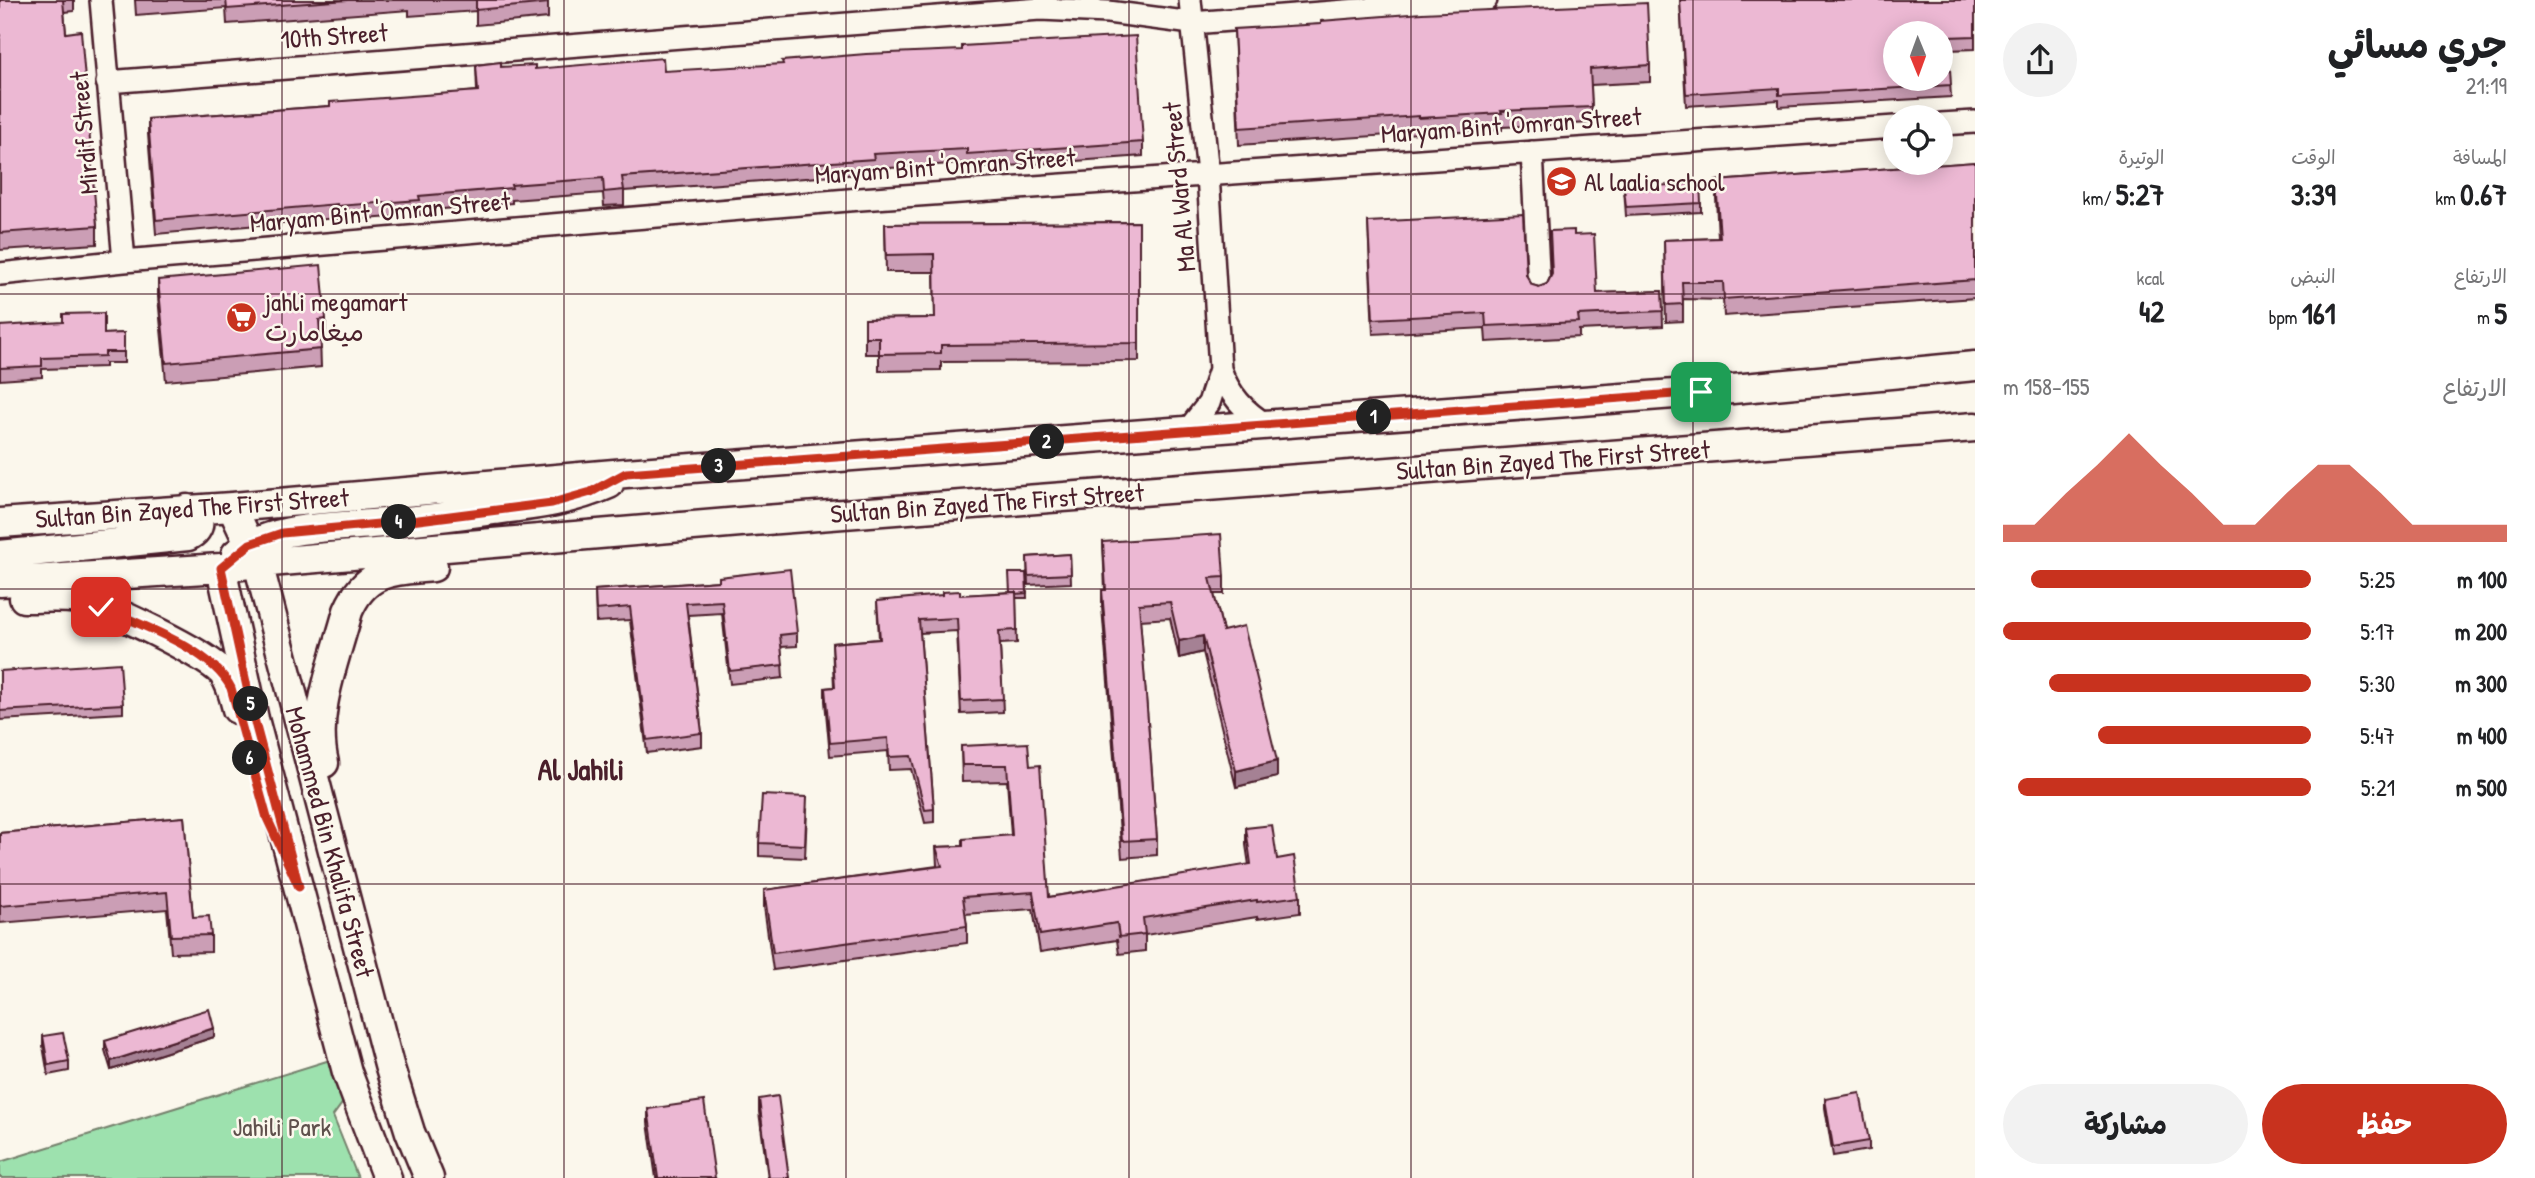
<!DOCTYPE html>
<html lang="ar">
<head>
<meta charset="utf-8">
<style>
  body { margin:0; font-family:"Patrick Hand","Playpen Sans Arabic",sans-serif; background:#f2f2f2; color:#202124; direction:rtl; height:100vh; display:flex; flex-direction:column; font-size:26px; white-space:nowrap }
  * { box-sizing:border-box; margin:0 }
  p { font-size:23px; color:#757577 }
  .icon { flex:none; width:38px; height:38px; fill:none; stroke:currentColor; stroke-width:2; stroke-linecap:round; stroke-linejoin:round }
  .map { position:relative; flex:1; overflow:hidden; direction:ltr }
  .panel { display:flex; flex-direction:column; background:#fff; width:560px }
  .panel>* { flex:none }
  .needle { width:46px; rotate:179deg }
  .fabs { position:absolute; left:1883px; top:21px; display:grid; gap:14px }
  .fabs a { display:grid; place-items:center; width:70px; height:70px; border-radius:50%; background:#fff; box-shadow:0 4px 18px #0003; font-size:35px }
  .pin { position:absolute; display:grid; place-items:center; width:60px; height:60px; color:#fff; margin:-30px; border-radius:14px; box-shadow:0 4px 10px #0006 }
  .km { position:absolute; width:35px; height:35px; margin:-18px; border-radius:50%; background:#222; color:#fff; font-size:19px; line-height:35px; text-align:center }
  .round { display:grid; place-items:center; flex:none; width:74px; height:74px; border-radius:37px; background:#f2f2f2 }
  .head { display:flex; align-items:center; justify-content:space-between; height:119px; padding:0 28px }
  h1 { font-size:38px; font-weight:700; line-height:52px }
  .metrics { display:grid; grid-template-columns:repeat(3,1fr); gap:10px; height:119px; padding:7px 28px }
  .metrics div { display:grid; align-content:center }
  .metrics b { font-size:30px; font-weight:700 }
  .metrics small { font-size:19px; font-weight:400 }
  .metrics p { font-size:19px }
  .chart { height:196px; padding:14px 28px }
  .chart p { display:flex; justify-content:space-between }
  .chart svg { width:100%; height:126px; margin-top:7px; fill:#c8321e; opacity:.7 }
  .primary-button { display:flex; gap:14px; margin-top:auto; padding:14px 28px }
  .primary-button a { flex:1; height:80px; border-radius:42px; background:#c8321e; color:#fff; font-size:28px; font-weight:700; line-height:80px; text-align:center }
  .primary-button a+a { background:#f2f2f2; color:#202124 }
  ul { padding:0 28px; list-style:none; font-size:23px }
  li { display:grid; grid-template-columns:112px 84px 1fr; align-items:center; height:52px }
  li i { height:18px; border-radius:9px; background:#c8321e }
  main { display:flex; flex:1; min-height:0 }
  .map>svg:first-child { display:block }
  .green { fill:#9de1ae; stroke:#74806c; stroke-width:2 }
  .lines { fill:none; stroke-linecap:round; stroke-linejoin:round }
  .minor-casing { stroke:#4a1f2b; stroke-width:26 }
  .major-casing { stroke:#4a1f2b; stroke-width:33 }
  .minor { stroke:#fbf7ec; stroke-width:21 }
  .major { stroke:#fbf7ec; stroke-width:28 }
  .wall { fill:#cb9eb5; stroke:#4a1f2b; stroke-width:2 }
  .shaded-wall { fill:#a58194; stroke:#4a1f2b; stroke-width:2 }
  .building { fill:#ecb8d3; stroke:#4a1f2b; stroke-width:2; fill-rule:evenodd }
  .route-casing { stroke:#fff; stroke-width:14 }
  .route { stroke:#c8321e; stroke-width:9 }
  .grid { fill:none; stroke:#4a1f2b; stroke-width:2; stroke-opacity:0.55 }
  .labels { text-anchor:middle; stroke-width:5; stroke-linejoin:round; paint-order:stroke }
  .street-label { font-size:26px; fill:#4a1f2b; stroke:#fbf7ec }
  .poi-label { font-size:26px; fill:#4a1f2b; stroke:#fbf7ec; text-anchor:start }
  .park-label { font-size:26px; fill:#5f504c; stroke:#fbf7ec }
  .quarter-label { font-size:30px; font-weight:bold; fill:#4a1f2b; stroke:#fbf7ec }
</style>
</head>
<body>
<main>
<section class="panel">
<div class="head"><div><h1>جري مسائي</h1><p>21:19</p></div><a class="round"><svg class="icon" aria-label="share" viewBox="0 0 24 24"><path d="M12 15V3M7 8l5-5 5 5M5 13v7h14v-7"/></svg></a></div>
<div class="metrics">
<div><p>المسافة</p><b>0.67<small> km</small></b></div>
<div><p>الوقت</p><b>3:39</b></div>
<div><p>الوتيرة</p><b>5:27<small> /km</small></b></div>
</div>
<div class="metrics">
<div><p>الارتفاع</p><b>5<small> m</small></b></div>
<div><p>النبض</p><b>161<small> bpm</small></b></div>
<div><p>kcal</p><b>42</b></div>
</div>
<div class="chart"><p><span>الارتفاع</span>155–158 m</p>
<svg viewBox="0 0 160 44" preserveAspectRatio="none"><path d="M0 44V38L10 38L20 27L30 17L40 6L50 17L60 27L70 38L80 38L90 27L100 17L110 17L120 27L130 38L140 38L150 38L160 38V44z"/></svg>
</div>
<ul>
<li><b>100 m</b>5:25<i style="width:91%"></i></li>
<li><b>200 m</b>5:17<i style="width:100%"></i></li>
<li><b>300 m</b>5:30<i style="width:85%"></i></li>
<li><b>400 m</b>5:47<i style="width:69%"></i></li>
<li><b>500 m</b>5:21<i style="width:95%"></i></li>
</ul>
<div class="primary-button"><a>حفظ</a><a>مشاركة</a></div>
</section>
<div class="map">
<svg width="1975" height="1178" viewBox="0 0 1975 1178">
  <rect width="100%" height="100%" fill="#fbf7ec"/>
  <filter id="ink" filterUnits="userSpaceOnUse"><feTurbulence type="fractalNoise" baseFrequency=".0143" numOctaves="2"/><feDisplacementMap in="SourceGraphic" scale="14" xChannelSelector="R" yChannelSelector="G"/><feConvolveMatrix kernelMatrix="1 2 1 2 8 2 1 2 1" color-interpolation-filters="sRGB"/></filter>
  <g filter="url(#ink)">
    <path class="green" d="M330,1060L346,1098L333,1116L358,1178H0V1162Z"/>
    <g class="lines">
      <defs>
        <path id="minor" d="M101,0L124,261
          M107,82L1040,9L1108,12L1192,23L1486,0
          M1941,124L1975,122
          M1532,152L1539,289
          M0,274L124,261L860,199L1895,127
          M1220,369C1229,394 1244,412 1267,425
          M1187,431L1209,403L1220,369L1208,174L1190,0"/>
        <path id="major" d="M232,507L258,563L389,1065L410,1132L429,1178
          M0,523L232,507L626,473L1701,392L1975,366
          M236,554C273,526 326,528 371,524C412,521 453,516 494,510C534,505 571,501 609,484
          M0,555L188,536C203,529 201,515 187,509
          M221,568L254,719L337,1034L347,1072L387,1178
          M0,582L221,568L258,563L752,521L1975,427
          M24,598C42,598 61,596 78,599C105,605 207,654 223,673C231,683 234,697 237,709
          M324,763C312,712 335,661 348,611C366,569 393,571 433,567"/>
      </defs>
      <use href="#minor" class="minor-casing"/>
      <use href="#major" class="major-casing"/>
      <use href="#minor" class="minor"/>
      <use href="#major" class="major"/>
    </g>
    <path class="wall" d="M0,0H74V11L64,12L66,33L97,226V244L0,250Z
      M135,0H548V18L476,25V11L409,16V10L227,24L226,8L136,15Z
      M1680,0H1975V49L1948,50L1951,97L1779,107V100L1686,106Z
      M1234,29L1650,65V82L1591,85L1592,123L1502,127V130L1419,134V133L1239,145Z
      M476,65L535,69L664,71L1143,142V156L967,169V163L874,169V173L624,191V205L604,206L603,193L512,200V203L420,211V215L337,221V218L156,234L148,134V119L330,106L477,91Z
      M1975,162V298L1724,316L1723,300L1683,299V321L1666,322L1664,240L1718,238L1716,198V181Z
      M1624,188L1701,203V212L1626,216Z
      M1139,222V361L941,362V370L879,371V354H865V319L935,318L934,272H886L885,224Z
      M1368,222L1526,275L1532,285L1539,287L1547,284L1551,275L1550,231L1574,235L1597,293L1662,291L1663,326L1579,330V337L1486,342L1485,328L1373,334Z
      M158,280L326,319V337H320L321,367L166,381L158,297Z
      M0,326L104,334L124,333V363H105V367L42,369V377L0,380Z
      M1103,542L1224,577V594H1214L1223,631L1277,777L1236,787L1203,652L1179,658L1170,618L1140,620L1157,839V855L1122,858L1102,607V590H1105Z
      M1070,554L1071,583L1028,585L1027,557Z
      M1026,573L1027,598H1016L1017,643L1000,644L1003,712L961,714L957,631L920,633L934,809V822L925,823L911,769L889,770L888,751L830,756L825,701V688L834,687L832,643L879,639L877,601L1010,592Z
      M719,581L797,633V646L781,647L783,678L730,684L722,613L688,615L702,733V746L647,753L630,620L596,622L595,590Z
      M0,671L123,704V713L0,720Z
      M961,746L1030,766L1049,897L1249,865L1246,845V828L1277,859L1300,896V913L1257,919V917L1145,935V951L1119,954L1117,940L1040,952L1033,909L965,914L967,926V943L773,970L764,907V890L937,866L936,847L963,846L1011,835L1007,781L962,782Z
      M807,810L805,858L759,856V843Z
      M184,817L193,917L211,935V952L171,953L167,909L0,923V833Z
      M43,1036L69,1061V1071L48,1075L43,1046Z
      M214,1037L111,1070L105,1050V1041Z
      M759,1099L789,1178H768L759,1112Z
      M1825,1099L1869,1141V1150L1833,1156L1825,1108Z
      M648,1109L715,1178H656L648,1123Z"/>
    <path class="shaded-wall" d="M1203,636V652L1179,658V641Z
      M1277,761V777L1236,787V771Z
      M214,1028V1037L111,1070V1061Z"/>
    <path class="building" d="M0,0H63L66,33L81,31L97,226L0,233Z
      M226,0H348L227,9Z
      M476,0H548V3L476,10Z
      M1680,0H1975V36L1948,37L1951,85L1779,95V88L1686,94ZM1895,33H1941V79H1895Z
      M1647,3L1650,65L1590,69L1592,107L1501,111L1502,113L1419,118V116L1239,128L1234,29L1321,24V21L1422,13Z
      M1136,36L1143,142L967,154V149L873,154L874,159L622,177L624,190L604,192L603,178L511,185L512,188L419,196L420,200L337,206V204L156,220L148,119L330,106V102L478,91L476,65L501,62V67L535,65V69L663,58L664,71L783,64L782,61L866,54L962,50V46Z
      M1975,162V280L1724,299L1723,282H1682L1683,304L1666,305L1664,240L1720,238L1716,181Z
      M1700,183L1701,203L1626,207L1624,188Z
      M1523,214L1526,275L1532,285L1539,287L1547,284L1552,274L1550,231L1574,230V235L1594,234L1597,293L1662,291L1663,311L1578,315L1579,322L1486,326L1485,313L1373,319L1368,222Z
      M1139,222V343L941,345V353L879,354V337H865V319L935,318L934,254L886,255L885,224Z
      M321,265L326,319L319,320L321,349L166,363L158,280Z
      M104,313V334L124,333V352H105V356L42,358V366L0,368V326L63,322V314Z
      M1221,534L1224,577L1210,578L1223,631L1244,626L1277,761L1236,771L1203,636L1179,641L1170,602L1139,604L1157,839L1122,841L1102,590H1106L1103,542Z
      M1070,554L1071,574L1028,576L1027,557Z
      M790,569L797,633L780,635L783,665L730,671L722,601L686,603L702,733L647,740L630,607L596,610L595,590L719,581V577Z
      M1009,573H1026L1027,593L1016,594V592H1010Z
      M960,591V595L1016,592L1017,630L999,631L1003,699L961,701L957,618L919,620L934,809L925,810L911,756L889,757L888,738L830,743L825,688L835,687L832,643L880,639L877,601L942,595V592Z
      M120,663L123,704L0,711V671Z
      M1028,743L1030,766L1040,765L1049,897L1251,864L1246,828L1272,825L1277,859L1294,856L1300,896L1257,902V900L1143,918L1145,934L1119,937L1117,923L1040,935L1033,892L963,897L967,926L773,953L764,890L942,866L936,847L963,846V839L1012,835L1007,765H962L961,746Z
      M762,795L807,797L805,845L759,843Z
      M184,817L193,917L209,916L211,935L171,936L167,892L0,906V833Z
      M209,1009L214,1028L111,1061L105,1041Z
      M63,1033L69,1061L48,1065L43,1036Z
      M1860,1093L1869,1141L1833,1147L1825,1099Z
      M778,1096L789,1178H769L759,1099Z
      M704,1101L715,1178H658L648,1109Z"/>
  </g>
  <g class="lines" filter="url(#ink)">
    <defs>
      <path id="route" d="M101,607C140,625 212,649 231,688L267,818L299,887L254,719L221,568L250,544L282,533L411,521L552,503L591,492L626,473L1701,392"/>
    </defs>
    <use href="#route" class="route-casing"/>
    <use href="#route" class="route"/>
  </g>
  <path class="grid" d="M282,0V1178M564,0V1178M846,0V1178M1129,0V1178M1411,0V1178M1693,0V1178M0,294H1975M0,589H1975M0,884H1975"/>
  <defs>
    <symbol id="school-disc" viewBox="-11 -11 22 22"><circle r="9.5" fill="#c8321e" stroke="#fbf7ec"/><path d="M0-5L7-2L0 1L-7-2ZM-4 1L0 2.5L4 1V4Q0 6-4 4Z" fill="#fff"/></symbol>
    <symbol id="supermarket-disc" viewBox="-11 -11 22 22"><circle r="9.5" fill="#c8321e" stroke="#fbf7ec"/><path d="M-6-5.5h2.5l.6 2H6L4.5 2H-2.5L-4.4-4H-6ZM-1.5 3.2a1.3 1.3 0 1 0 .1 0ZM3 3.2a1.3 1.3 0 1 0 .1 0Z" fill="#fff"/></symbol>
  </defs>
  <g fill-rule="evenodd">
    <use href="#school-disc" x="1544" y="164" width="35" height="35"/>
    <use href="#supermarket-disc" x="224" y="300" width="35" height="35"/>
  </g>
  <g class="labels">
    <g class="street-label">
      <text transform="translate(334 36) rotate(-4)" y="9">10th Street</text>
      <text transform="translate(1511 125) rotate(-4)" y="9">Maryam Bint 'Omran Street</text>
      <text transform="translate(84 133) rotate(-95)" y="9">Mirdif Street</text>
      <text transform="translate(945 166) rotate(-4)" y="9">Maryam Bint 'Omran Street</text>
      <text transform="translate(1179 187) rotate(-95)" y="9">Ma Al Ward Street</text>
      <text transform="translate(380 212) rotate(-5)" y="9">Maryam Bint 'Omran Street</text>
      <text transform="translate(1553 460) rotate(-4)" y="9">Sultan Bin Zayed The First Street</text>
      <text transform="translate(987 503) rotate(-4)" y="9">Sultan Bin Zayed The First Street</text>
      <text transform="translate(192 508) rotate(-4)" y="9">Sultan Bin Zayed The First Street</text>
      <text transform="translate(330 842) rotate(75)" y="9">Mohammed Bin Khalifa Street</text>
    </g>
    <g class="poi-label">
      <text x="1584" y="191">Al laalia school</text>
      <text x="265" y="311">jahli megamart<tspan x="265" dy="30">ميغامارت</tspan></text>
    </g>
    <g class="park-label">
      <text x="282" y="1136">Jahili Park</text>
    </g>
    <g class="quarter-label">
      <text x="581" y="780">Al Jahili</text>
    </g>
  </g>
</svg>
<div class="fabs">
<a><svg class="needle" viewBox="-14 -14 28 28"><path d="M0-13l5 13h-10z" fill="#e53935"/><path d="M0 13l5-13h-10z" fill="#757577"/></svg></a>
<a><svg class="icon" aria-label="locate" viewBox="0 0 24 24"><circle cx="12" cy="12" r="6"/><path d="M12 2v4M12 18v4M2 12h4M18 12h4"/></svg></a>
</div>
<div class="pin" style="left:1701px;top:392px;background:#1e9e55"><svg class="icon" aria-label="arrive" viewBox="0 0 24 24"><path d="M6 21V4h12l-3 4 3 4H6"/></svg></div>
<div class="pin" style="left:101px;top:607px;background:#d93025"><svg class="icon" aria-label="check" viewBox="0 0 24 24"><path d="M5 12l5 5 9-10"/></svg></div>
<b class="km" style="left:1374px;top:417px">1</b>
<b class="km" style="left:1047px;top:442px">2</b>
<b class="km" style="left:719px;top:466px">3</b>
<b class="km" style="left:399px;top:522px">4</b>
<b class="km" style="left:251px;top:704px">5</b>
<b class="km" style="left:250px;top:758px">6</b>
</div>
</main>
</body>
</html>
